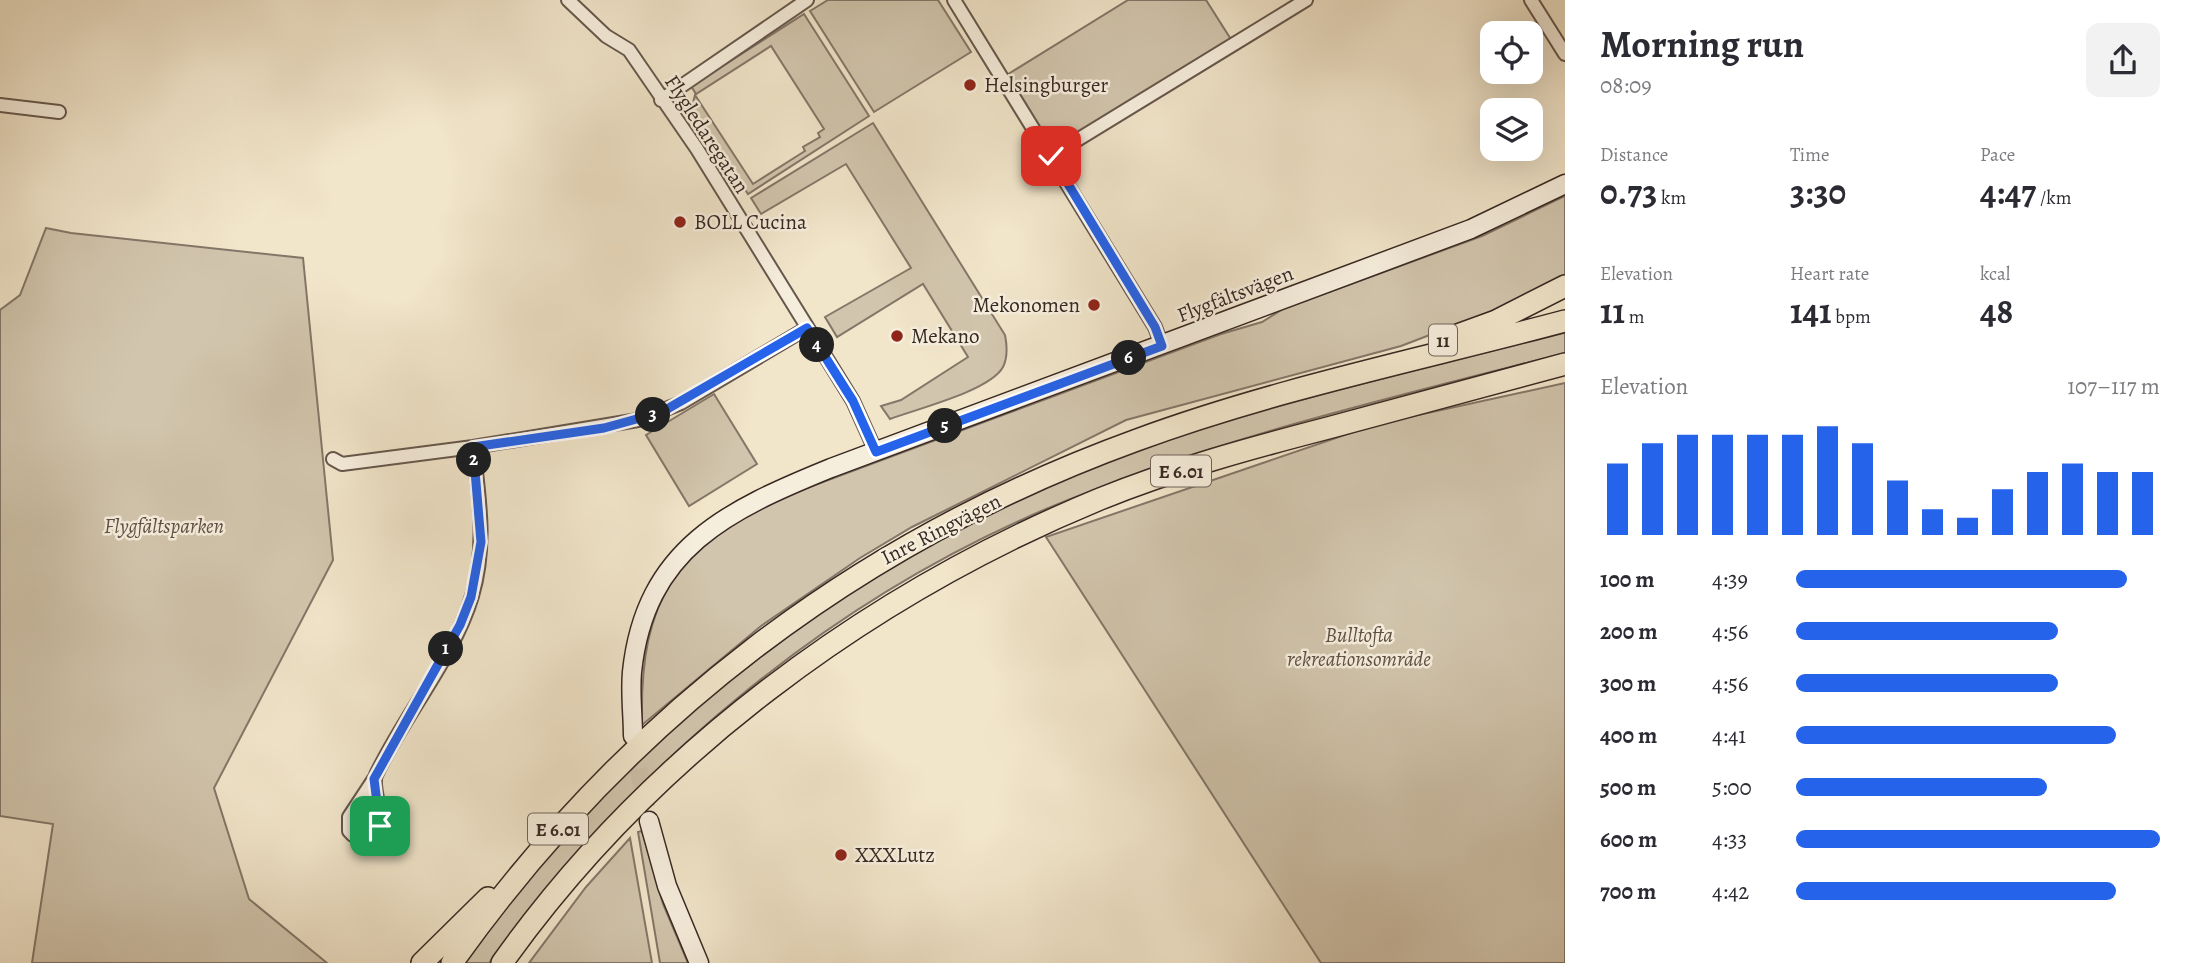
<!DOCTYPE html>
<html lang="en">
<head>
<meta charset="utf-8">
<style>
  body { margin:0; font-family:Alegreya,serif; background:#f2f2f3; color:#2b2b33; height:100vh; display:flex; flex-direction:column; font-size:26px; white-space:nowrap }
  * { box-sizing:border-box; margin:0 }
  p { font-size:23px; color:#7c7c81 }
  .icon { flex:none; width:38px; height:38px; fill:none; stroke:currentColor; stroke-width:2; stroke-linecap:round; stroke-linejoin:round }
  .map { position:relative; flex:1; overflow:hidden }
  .sheet { display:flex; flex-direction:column; background:#fff; width:630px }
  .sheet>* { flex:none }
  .tools { position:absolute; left:1480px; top:21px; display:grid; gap:14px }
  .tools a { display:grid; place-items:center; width:63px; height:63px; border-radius:14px; background:#fff; box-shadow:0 7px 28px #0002; font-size:35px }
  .pin { position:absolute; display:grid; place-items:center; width:60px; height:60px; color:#fff; margin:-30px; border-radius:14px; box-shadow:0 4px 10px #0006 }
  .km { position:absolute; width:35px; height:35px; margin:-18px; border-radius:50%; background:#222; color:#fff; font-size:19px; line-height:35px; text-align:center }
  .round { display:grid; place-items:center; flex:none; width:74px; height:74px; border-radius:14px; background:#f2f2f3 }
  .summary { display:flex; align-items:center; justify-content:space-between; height:119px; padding:0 35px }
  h1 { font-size:38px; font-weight:600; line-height:52px }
  .stats { display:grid; grid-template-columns:repeat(3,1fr); gap:10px; height:119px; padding:7px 35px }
  .stats div { display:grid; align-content:center }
  .stats b { font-size:35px; font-weight:600 }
  .stats small { font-size:19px; font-weight:400 }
  .stats p { font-size:19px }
  .chart { height:196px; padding:14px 35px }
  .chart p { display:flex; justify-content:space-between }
  .chart svg { width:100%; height:126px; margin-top:7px; stroke:#2563eb; stroke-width:6 }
  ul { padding:0 35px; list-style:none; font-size:23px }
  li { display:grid; grid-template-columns:112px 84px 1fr; align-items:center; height:52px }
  li i { height:18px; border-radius:9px; background:#2563eb }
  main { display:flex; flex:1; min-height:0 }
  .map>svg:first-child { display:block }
  .green { fill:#d1c5ad; stroke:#847668; stroke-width:2 }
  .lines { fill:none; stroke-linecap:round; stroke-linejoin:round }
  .secondary-tunnel { stroke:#ccbfa8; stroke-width:18; stroke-dasharray:18 9; stroke-linecap:butt }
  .street-casing { stroke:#66574c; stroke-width:16 }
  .secondary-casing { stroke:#372822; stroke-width:21 }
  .highway-casing { stroke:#372822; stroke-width:24 }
  .street { stroke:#f6eedd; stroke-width:12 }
  .secondary { stroke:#f6eedd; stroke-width:18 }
  .highway { stroke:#f1e5ca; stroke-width:21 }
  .route-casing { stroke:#fff; stroke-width:14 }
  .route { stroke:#2563eb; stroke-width:9 }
  .poi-dot { fill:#8f2418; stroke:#f6eedd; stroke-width:2.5 }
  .labels { text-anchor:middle; stroke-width:5; stroke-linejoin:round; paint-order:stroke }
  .shield { fill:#f6eedd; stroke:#70635a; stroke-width:2 }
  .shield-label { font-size:19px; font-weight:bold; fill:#372822 }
  .poi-label { font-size:21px; fill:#372822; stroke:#f6eedd; text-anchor:start }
  .street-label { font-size:21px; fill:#372822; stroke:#f6eedd }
  .park-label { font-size:21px; font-style:italic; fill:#5e4f45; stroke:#f6eedd }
</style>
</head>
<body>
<main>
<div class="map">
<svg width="1565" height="963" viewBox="0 0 1565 963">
  <rect width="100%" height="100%" fill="#f1e5ca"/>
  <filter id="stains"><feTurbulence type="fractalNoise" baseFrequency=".00286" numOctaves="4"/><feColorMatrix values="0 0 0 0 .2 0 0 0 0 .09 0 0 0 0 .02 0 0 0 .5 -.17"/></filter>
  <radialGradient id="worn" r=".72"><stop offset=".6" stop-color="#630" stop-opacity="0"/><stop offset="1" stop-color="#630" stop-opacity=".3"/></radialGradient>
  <path class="green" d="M828,0H938L971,52L874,112L810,11Z
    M1128,0H1206L1232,41L1052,152L1005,76Z
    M804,14L869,116L748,194L692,107L695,95L753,184L805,151L803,147L820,137L818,133L824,129L771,46L696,94L691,86Z
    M873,123L1005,335C1007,345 1008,357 1003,367C990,391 916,409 890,419L881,406L901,400L968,357L923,284L837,337L825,317L911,268L846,164L761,214L751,198Z
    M1565,196V275L1521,300L1401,346L1126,420L912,527L860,558L761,626L642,725C639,594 678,544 796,492L1221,334L1262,322L1283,309L1482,236Z
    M46,228L71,233L303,258L333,560L214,788L249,899L327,963H32L53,824L0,816V310L20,295Z
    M1565,332V353C1391,398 1212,439 1046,509C821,605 633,767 489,963H463C490,928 515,893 543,859C562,835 585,814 606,793C756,639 939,520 1142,449C1279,401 1424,369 1565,332Z
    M1565,383V963H1321L1046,537L1377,424Z
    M714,394L757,464L689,506L646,435Z
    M642,831L663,904L688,963H660L638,832Z
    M630,838L652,963H529L586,887Z"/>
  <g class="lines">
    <path class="secondary-tunnel" d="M634,742L646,807"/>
    <defs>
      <path id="street" d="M568,0L606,36L629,50L697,149L853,401L876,452
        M954,0L1155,327L1162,346
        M1531,0L1565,54
        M661,100L807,0
        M0,105L59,112
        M1051,156L1306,0
        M333,459L342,464L473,447L638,420L681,403L807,328
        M374,779L349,817V831C353,836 356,838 363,838C397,839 369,791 376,775C403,717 454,657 472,596C487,546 479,498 473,447"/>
      <path id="secondary" d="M633,736C633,715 630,693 632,672C645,548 728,510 831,468L1471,229L1565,184
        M649,821L667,886L699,963"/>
      <path id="highway" d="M1441,341L1496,321L1565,286
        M422,963L488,898
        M452,963C625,719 856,542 1137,440C1275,389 1423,359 1565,321
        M502,963C649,756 867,595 1100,499C1174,469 1251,448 1328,428C1407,406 1486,385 1565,364"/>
    </defs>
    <use href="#street" class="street-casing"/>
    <use href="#secondary" class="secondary-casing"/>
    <use href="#highway" class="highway-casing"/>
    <use href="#street" class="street"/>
    <use href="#secondary" class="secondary"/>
    <use href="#highway" class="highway"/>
  </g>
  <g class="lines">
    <defs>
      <path id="route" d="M380,826L374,779L460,625L471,597L481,542L473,447L604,428L662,412L807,328L853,401L876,452L1162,346L1155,327L1051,156"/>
    </defs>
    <use href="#route" class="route-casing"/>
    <use href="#route" class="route"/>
  </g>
  <g class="poi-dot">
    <circle cx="970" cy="85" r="7"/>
    <circle cx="680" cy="222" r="7"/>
    <circle cx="1094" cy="305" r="7"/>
    <circle cx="897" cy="336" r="7"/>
    <circle cx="841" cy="855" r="7"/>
  </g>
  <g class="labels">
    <g class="shield">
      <rect x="1429" y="324.5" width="28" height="31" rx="5"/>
      <rect x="1151" y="455.5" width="60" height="31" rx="5"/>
      <rect x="528" y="813.5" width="60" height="31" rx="5"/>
    </g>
    <g class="shield-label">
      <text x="1443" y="347">11</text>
      <text x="1181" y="478">E 6.01</text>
      <text x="558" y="836">E 6.01</text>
    </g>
    <g class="poi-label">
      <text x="984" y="92">Helsingburger</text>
      <text x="694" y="229">BOLL Cucina</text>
      <text x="1080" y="312" text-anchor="end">Mekonomen</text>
      <text x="911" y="343">Mekano</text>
      <text x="855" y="862">XXXLutz</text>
    </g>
    <g class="street-label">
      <text transform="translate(707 134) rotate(57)" y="7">Flygledaregatan</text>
      <text transform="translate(1235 294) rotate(-21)" y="7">Flygfältsvägen</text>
      <text transform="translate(941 529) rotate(-27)" y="7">Inre Ringvägen</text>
    </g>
    <g class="park-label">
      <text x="164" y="533">Flygfältsparken</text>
      <text x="1359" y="642">Bulltofta<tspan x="1359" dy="24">rekreationsområde</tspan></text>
    </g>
  </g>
  <rect width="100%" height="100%" filter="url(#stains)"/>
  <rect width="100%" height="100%" fill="url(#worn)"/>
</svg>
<div class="tools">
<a><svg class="icon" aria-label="locate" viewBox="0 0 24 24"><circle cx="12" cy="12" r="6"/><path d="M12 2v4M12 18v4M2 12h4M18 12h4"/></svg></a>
<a><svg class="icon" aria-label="layers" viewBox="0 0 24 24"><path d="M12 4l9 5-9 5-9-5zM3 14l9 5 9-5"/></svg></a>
</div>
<div class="pin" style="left:380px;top:826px;background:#1e9e55"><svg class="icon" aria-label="arrive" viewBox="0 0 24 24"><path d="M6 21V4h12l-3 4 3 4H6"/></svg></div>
<div class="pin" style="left:1051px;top:156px;background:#d93025"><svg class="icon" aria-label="check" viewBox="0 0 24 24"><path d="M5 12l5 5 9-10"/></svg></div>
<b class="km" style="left:446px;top:649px">1</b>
<b class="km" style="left:474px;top:460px">2</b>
<b class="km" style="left:653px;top:415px">3</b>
<b class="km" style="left:817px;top:345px">4</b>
<b class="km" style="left:945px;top:426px">5</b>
<b class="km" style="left:1129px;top:358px">6</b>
</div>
<section class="sheet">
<div class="summary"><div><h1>Morning run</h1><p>08:09</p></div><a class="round"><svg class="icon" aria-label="share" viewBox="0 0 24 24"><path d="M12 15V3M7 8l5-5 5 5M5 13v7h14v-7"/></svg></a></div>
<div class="stats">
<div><p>Distance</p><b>0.73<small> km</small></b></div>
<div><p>Time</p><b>3:30</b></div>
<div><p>Pace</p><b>4:47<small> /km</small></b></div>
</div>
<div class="stats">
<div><p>Elevation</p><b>11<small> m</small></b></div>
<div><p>Heart rate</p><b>141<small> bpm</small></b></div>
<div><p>kcal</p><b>48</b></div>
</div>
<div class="chart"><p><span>Elevation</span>107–117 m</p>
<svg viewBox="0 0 160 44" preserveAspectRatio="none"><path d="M5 44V19M15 44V12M25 44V9M35 44V9M45 44V9M55 44V9M65 44V6M75 44V12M85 44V25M95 44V35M105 44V38M115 44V28M125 44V22M135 44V19M145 44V22M155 44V22"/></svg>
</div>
<ul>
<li><b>100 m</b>4:39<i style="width:91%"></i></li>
<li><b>200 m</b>4:56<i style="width:72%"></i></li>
<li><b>300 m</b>4:56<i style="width:72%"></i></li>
<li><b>400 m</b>4:41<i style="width:88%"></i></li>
<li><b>500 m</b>5:00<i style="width:69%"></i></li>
<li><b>600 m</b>4:33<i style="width:100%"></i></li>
<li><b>700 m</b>4:42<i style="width:88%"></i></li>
</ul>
</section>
</main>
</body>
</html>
